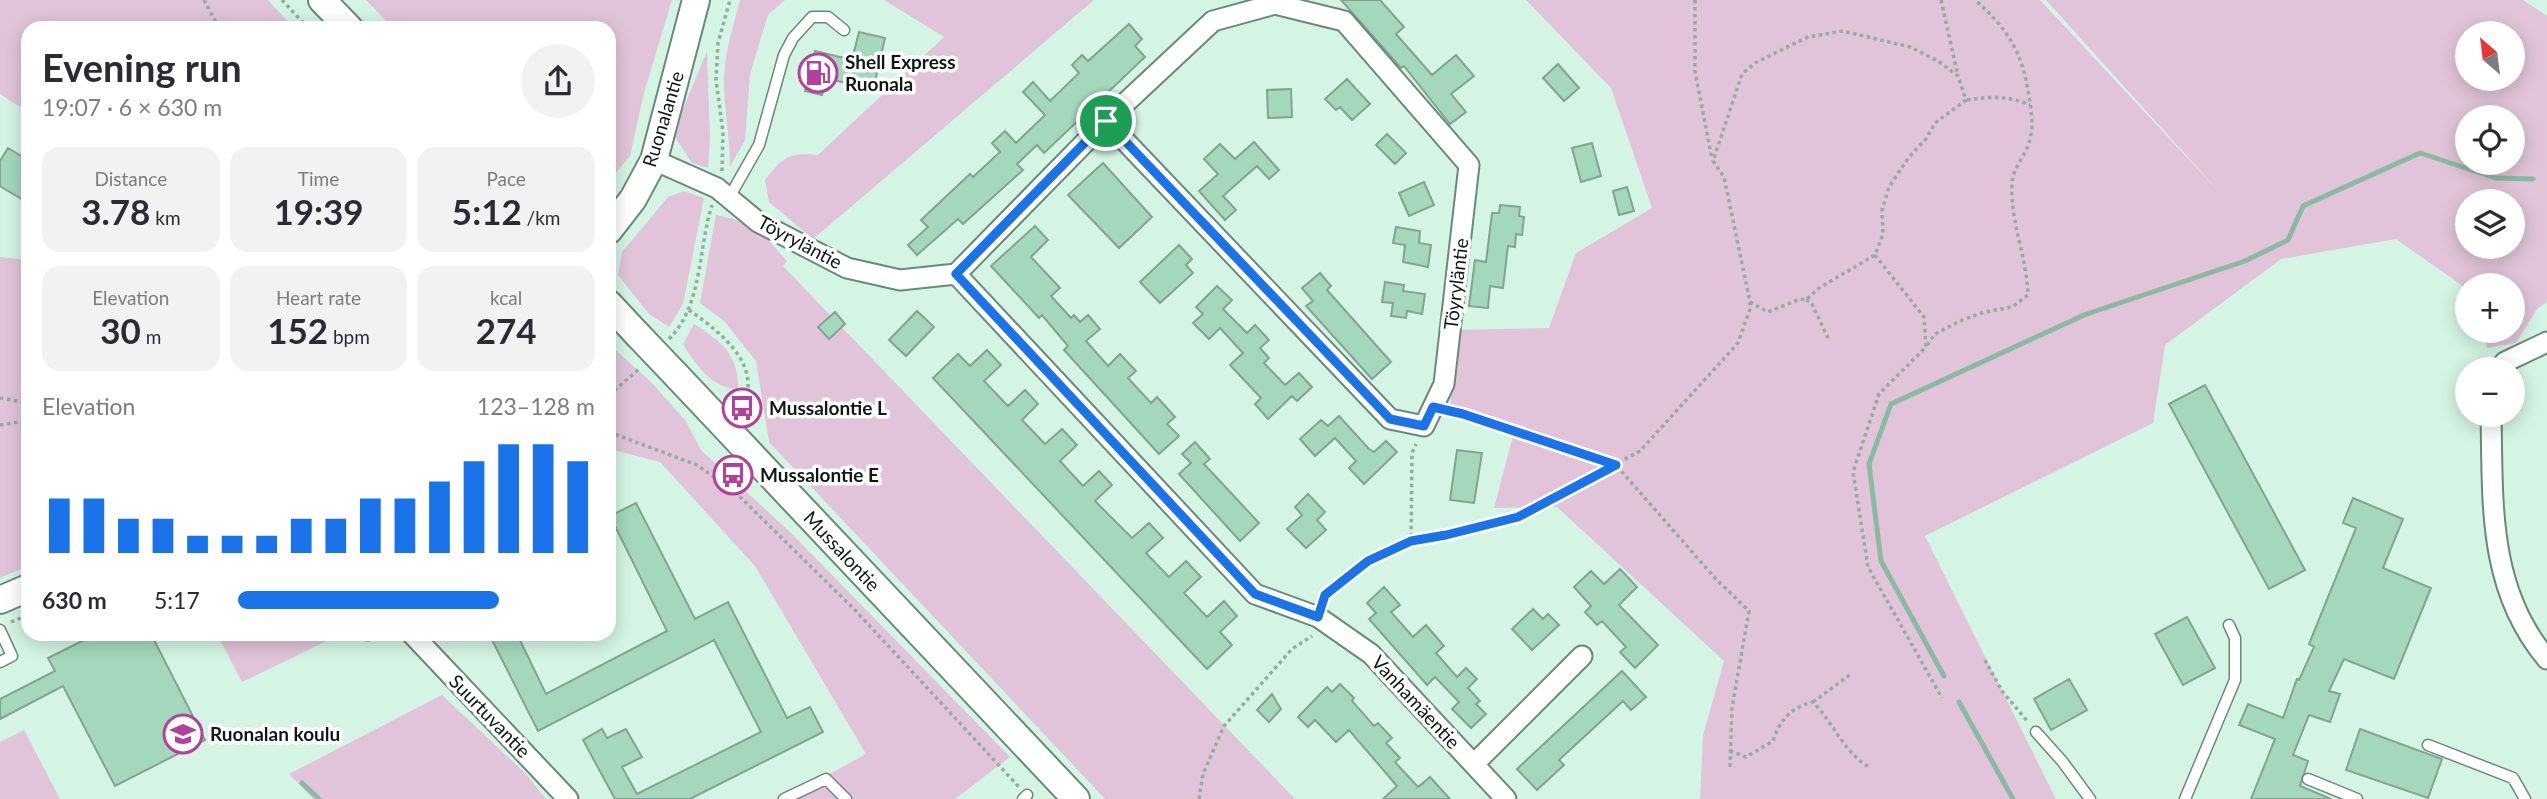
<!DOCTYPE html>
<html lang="en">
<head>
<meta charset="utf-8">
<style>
  body { margin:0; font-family:Lato,sans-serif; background:#f2f2f3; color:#2b2b33; height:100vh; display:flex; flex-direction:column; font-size:26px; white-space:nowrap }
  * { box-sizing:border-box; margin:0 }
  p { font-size:23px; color:#7c7c81 }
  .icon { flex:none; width:38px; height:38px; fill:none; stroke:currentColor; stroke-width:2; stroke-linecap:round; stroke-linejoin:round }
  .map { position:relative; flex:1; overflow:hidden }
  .side { position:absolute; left:21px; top:21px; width:595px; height:620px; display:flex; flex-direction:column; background:#fff; border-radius:21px; box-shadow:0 4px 18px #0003 }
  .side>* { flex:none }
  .needle { width:46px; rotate:332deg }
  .fabs { position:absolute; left:2455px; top:21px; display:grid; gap:14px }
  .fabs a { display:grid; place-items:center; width:70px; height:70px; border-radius:50%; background:#fff; box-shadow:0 4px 18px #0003; font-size:35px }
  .pin { position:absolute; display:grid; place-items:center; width:60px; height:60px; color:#fff; margin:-30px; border:4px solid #fff; border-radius:50%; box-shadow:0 2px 7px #0007 }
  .round { display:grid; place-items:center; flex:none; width:74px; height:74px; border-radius:37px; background:#f2f2f3 }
  .overview { display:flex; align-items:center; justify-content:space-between; height:119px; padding:0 21px }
  h1 { font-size:38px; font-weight:700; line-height:52px }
  .metrics { display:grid; grid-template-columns:repeat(3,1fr); gap:10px; height:119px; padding:7px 21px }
  .metrics div { display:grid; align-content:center; border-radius:18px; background:#f2f2f3; text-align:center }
  .metrics b { font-size:35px; font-weight:700 }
  .metrics small { font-size:19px; font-weight:400 }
  .metrics p { font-size:19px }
  .chart { height:196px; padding:14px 21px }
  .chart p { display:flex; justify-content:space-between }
  .chart svg { width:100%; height:126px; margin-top:7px; stroke:#1a73e8; stroke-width:6 }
  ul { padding:0 21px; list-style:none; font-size:23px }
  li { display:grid; grid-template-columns:112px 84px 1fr; align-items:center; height:52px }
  li i { height:18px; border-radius:9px; background:#1a73e8 }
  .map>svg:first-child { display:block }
  .green { fill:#e1c4d9; fill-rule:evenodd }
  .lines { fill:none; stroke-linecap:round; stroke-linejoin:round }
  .stream { stroke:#88bca1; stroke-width:5 }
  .building { fill:#a3d8bc; stroke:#84a392; stroke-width:2 }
  .lane-casing { stroke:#6b8979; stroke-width:13 }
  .street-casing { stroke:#6b8979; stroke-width:23 }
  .secondary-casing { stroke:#6b8979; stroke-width:30 }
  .path { stroke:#93ad9f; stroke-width:3.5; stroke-dasharray:3.5 3.5; stroke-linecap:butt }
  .lane { stroke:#fff; stroke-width:10 }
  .street { stroke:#fff; stroke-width:19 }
  .secondary { stroke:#fff; stroke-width:26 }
  .secondary-bridge-casing { stroke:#6b8979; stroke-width:30; stroke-linecap:butt }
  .secondary-bridge { stroke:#fff; stroke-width:26 }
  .route-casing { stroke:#fff; stroke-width:14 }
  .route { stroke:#1a73e8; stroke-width:9 }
  .labels { text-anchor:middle; stroke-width:7; stroke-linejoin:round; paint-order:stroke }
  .poi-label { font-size:19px; font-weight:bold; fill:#0d1913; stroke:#fff; text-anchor:start }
  .street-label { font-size:19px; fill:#0d1913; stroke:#fff }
</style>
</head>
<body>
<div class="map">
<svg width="2547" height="799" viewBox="0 0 2547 799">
  <rect width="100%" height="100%" fill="#d4f5e3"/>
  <path class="green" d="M0,0H268L294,28H28V112L0,94Z
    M366,0H672L644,93L630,156L609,181V28H393Z
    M740,0H785L768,15L750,74L745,140L730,167C730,140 725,113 724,86C723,57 733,28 740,0Z
    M884,0H1094L813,239L769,202L765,180C783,157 789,152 818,155L944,37Z
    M1526,0H2040L2223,196L2046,0H2523L2547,16V302L2537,309L2516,343L2487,348L2482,331H2513V285H2468L2467,289L2396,239L2281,259L2165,345L2153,423L1925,536L2056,799H1700L1703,735L1724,661L1557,507L1494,508L1513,436L1451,411L1450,330L1549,328L1576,253L1652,208L1611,88ZM2468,33H2513V79H2468ZM2468,117H2513V163H2468ZM2468,201H2513V247H2468Z
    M707,51L710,139L708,168L692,163L675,137L681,114Z
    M684,191L704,198L683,304L669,327L649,314L618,275L622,252L668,197Z
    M716,215L745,222L770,242L787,261L783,266L1295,799H1105L769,442L756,361L724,321L700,303Z
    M0,257L28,260V566L0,578Z
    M694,324C721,341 739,355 738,389C712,389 695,364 683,344Z
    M609,344L651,382L685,420L701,450L791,533L1010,757L955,799H784L866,754L755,566L660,462L609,449Z
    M217,634H341L242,682Z
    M442,695L526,774L546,799H313L289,774Z
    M24,730L60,799H0V742Z"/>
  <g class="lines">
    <path class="stream" d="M1944,676L1881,561L1869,464L1891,404L2084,315L2245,261L2288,240L2303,206L2420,153L2496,178L2533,179
      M1959,702L2013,799
      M302,783L319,799"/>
  </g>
  <path class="building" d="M1341,0H1380L1404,27L1396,34L1432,75L1456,55L1474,76L1451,94L1466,112L1450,124L1404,66L1401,68Z
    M1129,24L1142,39L1135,46L1145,57L1044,153L1037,145L1017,164L1023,170L963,224L958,219L917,255L908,245L928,227L921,220L970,174L973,177L1000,152L992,143L1005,131L1016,143L1045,115L1023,92L1033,82L1050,101L1079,73L1072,65L1082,55L1088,61Z
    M859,32L885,38L873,90L826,78L822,95L805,91L815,51L852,60Z
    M1558,64L1579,88L1564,101L1543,78Z
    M1347,79L1370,104L1352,120L1340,107L1336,110L1325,99Z
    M1291,89L1292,117L1268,118L1267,90Z
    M1387,134L1406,153L1395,164L1376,145Z
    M1254,142L1279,170L1269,179L1257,166L1223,196L1236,210L1225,220L1199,191L1218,174L1204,159L1220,144L1235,159Z
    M1592,143L1601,176L1581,182L1572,148Z
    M8,148L28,160V203L0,186V161Z
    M1103,163L1152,217L1119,248L1068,195Z
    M1424,182L1434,205L1409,216L1399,193Z
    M1627,187L1634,211L1619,215L1613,191Z
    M1500,205L1520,207L1519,216L1524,217L1522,235L1516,234L1515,247L1508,246L1503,288L1490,286L1488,308L1469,306L1475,260L1486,262L1492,213H1499Z
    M1035,226L1048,240L1031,257L1060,288L1051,296L1071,318L1074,315L1080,322L1088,315L1100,329L1086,341L1108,366L1120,354L1136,371L1128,378L1151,403L1157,397L1175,417L1167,424L1179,436L1159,454L1064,350L1068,346L1042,315L1039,318L991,266Z
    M1396,227L1420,231L1419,243L1431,245L1428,267L1403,262L1405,245L1393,243Z
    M1179,245L1192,259L1186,265L1193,273L1160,303L1140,282Z
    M1320,273L1331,286L1327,290L1391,362L1372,379L1306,306L1313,301L1302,288Z
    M1385,282L1404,285L1403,291L1425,294L1422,314L1407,311L1406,318L1391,316L1393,303L1382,302Z
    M1217,286L1232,300L1223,309L1247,333L1255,325L1269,340L1260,348L1269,358L1264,363L1285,385L1299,373L1312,387L1297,401L1292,396L1268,419L1255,404L1261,398L1230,365L1243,353L1220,328L1209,339L1193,323L1203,314L1196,307Z
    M917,311L934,327L906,356L889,340Z
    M835,312L845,324L829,339L818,327Z
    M987,350L1001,365L984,381L1008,406L1025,390L1038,404L1022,420L1045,444L1062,429L1077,445L1060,461L1083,486L1099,471L1112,485L1095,501L1132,538L1149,523L1163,538L1146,553L1169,577L1186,561L1201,577L1184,593L1207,617L1224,601L1237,616L1220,632L1232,645L1207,669L933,378L958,354L970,366Z
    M2205,385L2305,570L2269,589L2169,404Z
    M1339,416L1369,449L1374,452L1386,441L1397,452L1364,484L1349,468L1356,461L1335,438L1315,456L1300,439L1321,420L1328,426Z
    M1195,442L1210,459L1204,464L1259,523L1240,541L1179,474L1191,463L1182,454Z
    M1457,450L1482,453L1474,503L1450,500Z
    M1308,494L1325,512L1317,520L1326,530L1306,548L1287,529L1302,515L1295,507Z
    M2353,498L2403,519L2383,568L2431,588L2394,679L2344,659L2329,691L2340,694L2330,722L2309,715L2293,755L2308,761L2300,786L2331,799H2251L2275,739L2239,725L2248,704L2283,718L2297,679L2299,680L2314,647L2309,644L2356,528L2343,523Z
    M636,503L695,619L728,602L787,718L810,707L823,732L690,799H615L583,740L602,729L607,738L626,729L642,757L622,767L637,794L761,732L714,640L538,731L489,634H517L546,694L667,631L610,516Z
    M1620,569L1637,587L1619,605L1658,645L1635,668L1620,652L1626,647L1602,621L1597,625L1585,612L1591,606L1574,587L1591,571L1604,584Z
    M1384,587L1400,605L1391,612L1413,637L1426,625L1444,646L1436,653L1457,677L1466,668L1477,679L1468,688L1480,701L1476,704L1486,714L1471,728L1452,709L1459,702L1435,677L1427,685L1369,619L1376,613L1367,603Z
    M1533,609L1543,619L1548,614L1559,625L1532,650L1512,629Z
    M2187,617L2215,668L2183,685L2155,634Z
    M96,634H151L205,740L115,786L63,686L0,719V699L55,671L48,658Z
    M1622,671L1646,697L1631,710L1623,701L1559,760L1564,765L1537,790L1517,769Z
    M2069,679L2087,710L2051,730L2034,699Z
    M1340,684L1354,698L1352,701L1374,726L1378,723L1392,738L1386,743L1400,758L1395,762L1418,787L1430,777L1450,799H1383L1397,786L1349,730L1336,742L1315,720L1308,727L1298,717L1327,687L1332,692Z
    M1272,694L1281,709L1269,722L1257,710Z
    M2360,729L2442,759L2428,798L2346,770Z"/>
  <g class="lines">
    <defs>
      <path id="lane" d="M730,196L759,145L784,55L793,38L812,17H828L844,30
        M0,630L12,656L0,662
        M368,635L370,634
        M2036,732L2062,761L2090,799
        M2428,745L2513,778L2525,799
        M2308,779L2357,799
        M784,799L826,779L846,799
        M1023,799L1027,795
        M2185,799L2235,680V638L2229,625"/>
      <path id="street" d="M654,160L717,188L758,222L847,268L900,280L956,274L1106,121L1213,21L1275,4L1344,21L1469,165L1444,384L1424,426L1390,419L1106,121
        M956,274L1255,594L1318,617L1371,654L1506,799
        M2499,369L2505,362L2547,342
        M2491,415C2493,501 2487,588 2547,659
        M412,634L568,799
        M1474,764L1582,656"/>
      <path id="secondary" d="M322,0L349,28
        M609,230L633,199L654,160L696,0
        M609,304L637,334
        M677,376L1076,799
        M0,600L28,588"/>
    </defs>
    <use href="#lane" class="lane-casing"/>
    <use href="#street" class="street-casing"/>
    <use href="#secondary" class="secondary-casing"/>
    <path class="path" d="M204,0L219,28
      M282,0L308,28
      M1695,0V71L1712,159
      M1941,0L1958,76
      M1967,100C1989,96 2009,96 2030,105
      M722,171L723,132L716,80L718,43L730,0
      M1875,255L1924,317L1926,347L1879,394L1853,472L1868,567L1942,698
      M1806,300L1811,302L1828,338
      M689,310C713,327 750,354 748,387C748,394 744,402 742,408
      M669,339C703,305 698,248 712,205
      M1927,345L1935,334L1960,321L1984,312L2012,307L2028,295C2027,258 2010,221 2012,183C2013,166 2027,155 2030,139C2034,124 2031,111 2029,96C2022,52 2009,30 1975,0
      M609,395L639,369
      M0,398L28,403
      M1451,411L1616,465L1715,578L1749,611L1732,708L1730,768
      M0,425L19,422L28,424
      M609,432L697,465L734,491L854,609L1019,787
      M733,475L734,491
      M1411,541L1446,535L1518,517L1640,451L1738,343L1750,309V302L1724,177L1713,161L1742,74L1755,63L1808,37L1843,31L1910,47L1938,61L1958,76L1966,100L1935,123L1926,139L1909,157L1889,187L1882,210L1883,234L1875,255L1819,288L1806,300L1800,299L1768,312L1750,302
      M1324,600L1325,595L1368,561L1411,541L1412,453L1416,444
      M11,622L28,615
      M1985,660L2002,691L2028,722
      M1813,702L1851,674
      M1730,751L1746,757L1773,741C1779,721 1791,707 1813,702C1834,723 1844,754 1871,768
      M1199,799L1203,774L1224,726L1292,649L1312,636"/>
    <use href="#lane" class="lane"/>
    <use href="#street" class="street"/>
    <use href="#secondary" class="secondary"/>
    <defs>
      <path id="secondary-bridge" d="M637,334L677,376"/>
    </defs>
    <use href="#secondary-bridge" class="secondary-bridge-casing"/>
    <use href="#secondary-bridge" class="secondary-bridge"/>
  </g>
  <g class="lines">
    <defs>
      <path id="route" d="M1106,121L1390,419L1424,426L1433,407L1463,414L1616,465L1518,517L1446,535L1411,541L1368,561L1325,595L1318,617L1255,594L956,274Z"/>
    </defs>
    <use href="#route" class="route-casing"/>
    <use href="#route" class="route"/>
  </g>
  <defs>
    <symbol id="fuel-ring" viewBox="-11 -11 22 22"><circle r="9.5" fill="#fff" stroke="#b2409c" stroke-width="1.5"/><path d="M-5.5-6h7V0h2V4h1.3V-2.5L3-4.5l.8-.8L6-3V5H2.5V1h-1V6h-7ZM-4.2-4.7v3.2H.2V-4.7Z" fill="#b2409c"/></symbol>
    <symbol id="bus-ring" viewBox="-11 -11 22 22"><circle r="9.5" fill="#fff" stroke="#b2409c" stroke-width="1.5"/><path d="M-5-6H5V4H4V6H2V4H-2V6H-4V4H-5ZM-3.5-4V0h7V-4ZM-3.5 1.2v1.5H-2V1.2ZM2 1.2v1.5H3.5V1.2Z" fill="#b2409c"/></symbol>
    <symbol id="school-ring" viewBox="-11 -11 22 22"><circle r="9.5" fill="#fff" stroke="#b2409c" stroke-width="1.5"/><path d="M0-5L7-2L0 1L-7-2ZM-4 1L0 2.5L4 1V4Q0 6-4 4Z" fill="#b2409c"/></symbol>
  </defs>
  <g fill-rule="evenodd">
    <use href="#fuel-ring" x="796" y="51" width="44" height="44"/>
    <use href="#bus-ring" x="720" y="386" width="44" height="44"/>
    <use href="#bus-ring" x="711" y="453" width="44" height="44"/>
    <use href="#school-ring" x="161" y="712" width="44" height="44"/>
  </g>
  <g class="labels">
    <g class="poi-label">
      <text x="845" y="69">Shell Express<tspan x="845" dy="22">Ruonala</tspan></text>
      <text x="769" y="415">Mussalontie L</text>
      <text x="760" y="482">Mussalontie E</text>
      <text x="210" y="741">Ruonalan koulu</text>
    </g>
    <g class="street-label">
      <text transform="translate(663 119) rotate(-73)" y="7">Ruonalantie</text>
      <text transform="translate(800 242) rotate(28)" y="7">Töyryläntie</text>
      <text transform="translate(1456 284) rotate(-83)" y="7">Töyryläntie</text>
      <text transform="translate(842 551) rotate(47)" y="7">Mussalontie</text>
      <text transform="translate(1416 702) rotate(47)" y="7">Vanhamäentie</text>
      <text transform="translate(490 716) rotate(46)" y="7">Suurtuvantie</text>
    </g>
  </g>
</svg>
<div class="fabs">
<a><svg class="needle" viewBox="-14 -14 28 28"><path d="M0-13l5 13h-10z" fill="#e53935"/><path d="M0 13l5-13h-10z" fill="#7c7c81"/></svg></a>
<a><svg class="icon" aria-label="locate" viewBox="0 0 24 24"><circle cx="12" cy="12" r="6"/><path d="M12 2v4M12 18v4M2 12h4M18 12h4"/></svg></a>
<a><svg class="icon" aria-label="layers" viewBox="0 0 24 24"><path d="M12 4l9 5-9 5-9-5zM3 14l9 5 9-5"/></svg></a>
<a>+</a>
<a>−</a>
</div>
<div class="pin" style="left:1106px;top:121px;background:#1e9e55"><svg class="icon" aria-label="arrive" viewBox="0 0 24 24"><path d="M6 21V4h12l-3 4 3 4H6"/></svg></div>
<section class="side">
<div class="overview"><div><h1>Evening run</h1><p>19:07 · 6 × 630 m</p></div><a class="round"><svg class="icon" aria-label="share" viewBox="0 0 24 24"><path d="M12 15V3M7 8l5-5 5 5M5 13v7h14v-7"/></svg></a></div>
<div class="metrics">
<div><p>Distance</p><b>3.78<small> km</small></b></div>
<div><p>Time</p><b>19:39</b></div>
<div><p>Pace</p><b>5:12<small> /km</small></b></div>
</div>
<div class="metrics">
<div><p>Elevation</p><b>30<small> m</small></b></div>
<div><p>Heart rate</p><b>152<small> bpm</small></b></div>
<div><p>kcal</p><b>274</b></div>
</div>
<div class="chart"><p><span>Elevation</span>123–128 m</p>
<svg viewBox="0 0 160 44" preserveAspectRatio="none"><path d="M5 44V25M15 44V25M25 44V32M35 44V32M45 44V38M55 44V38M65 44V38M75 44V32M85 44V32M95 44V25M105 44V25M115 44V19M125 44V12M135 44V6M145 44V6M155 44V12"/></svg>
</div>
<ul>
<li><b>630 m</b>5:17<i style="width:73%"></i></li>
</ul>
</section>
</div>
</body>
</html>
